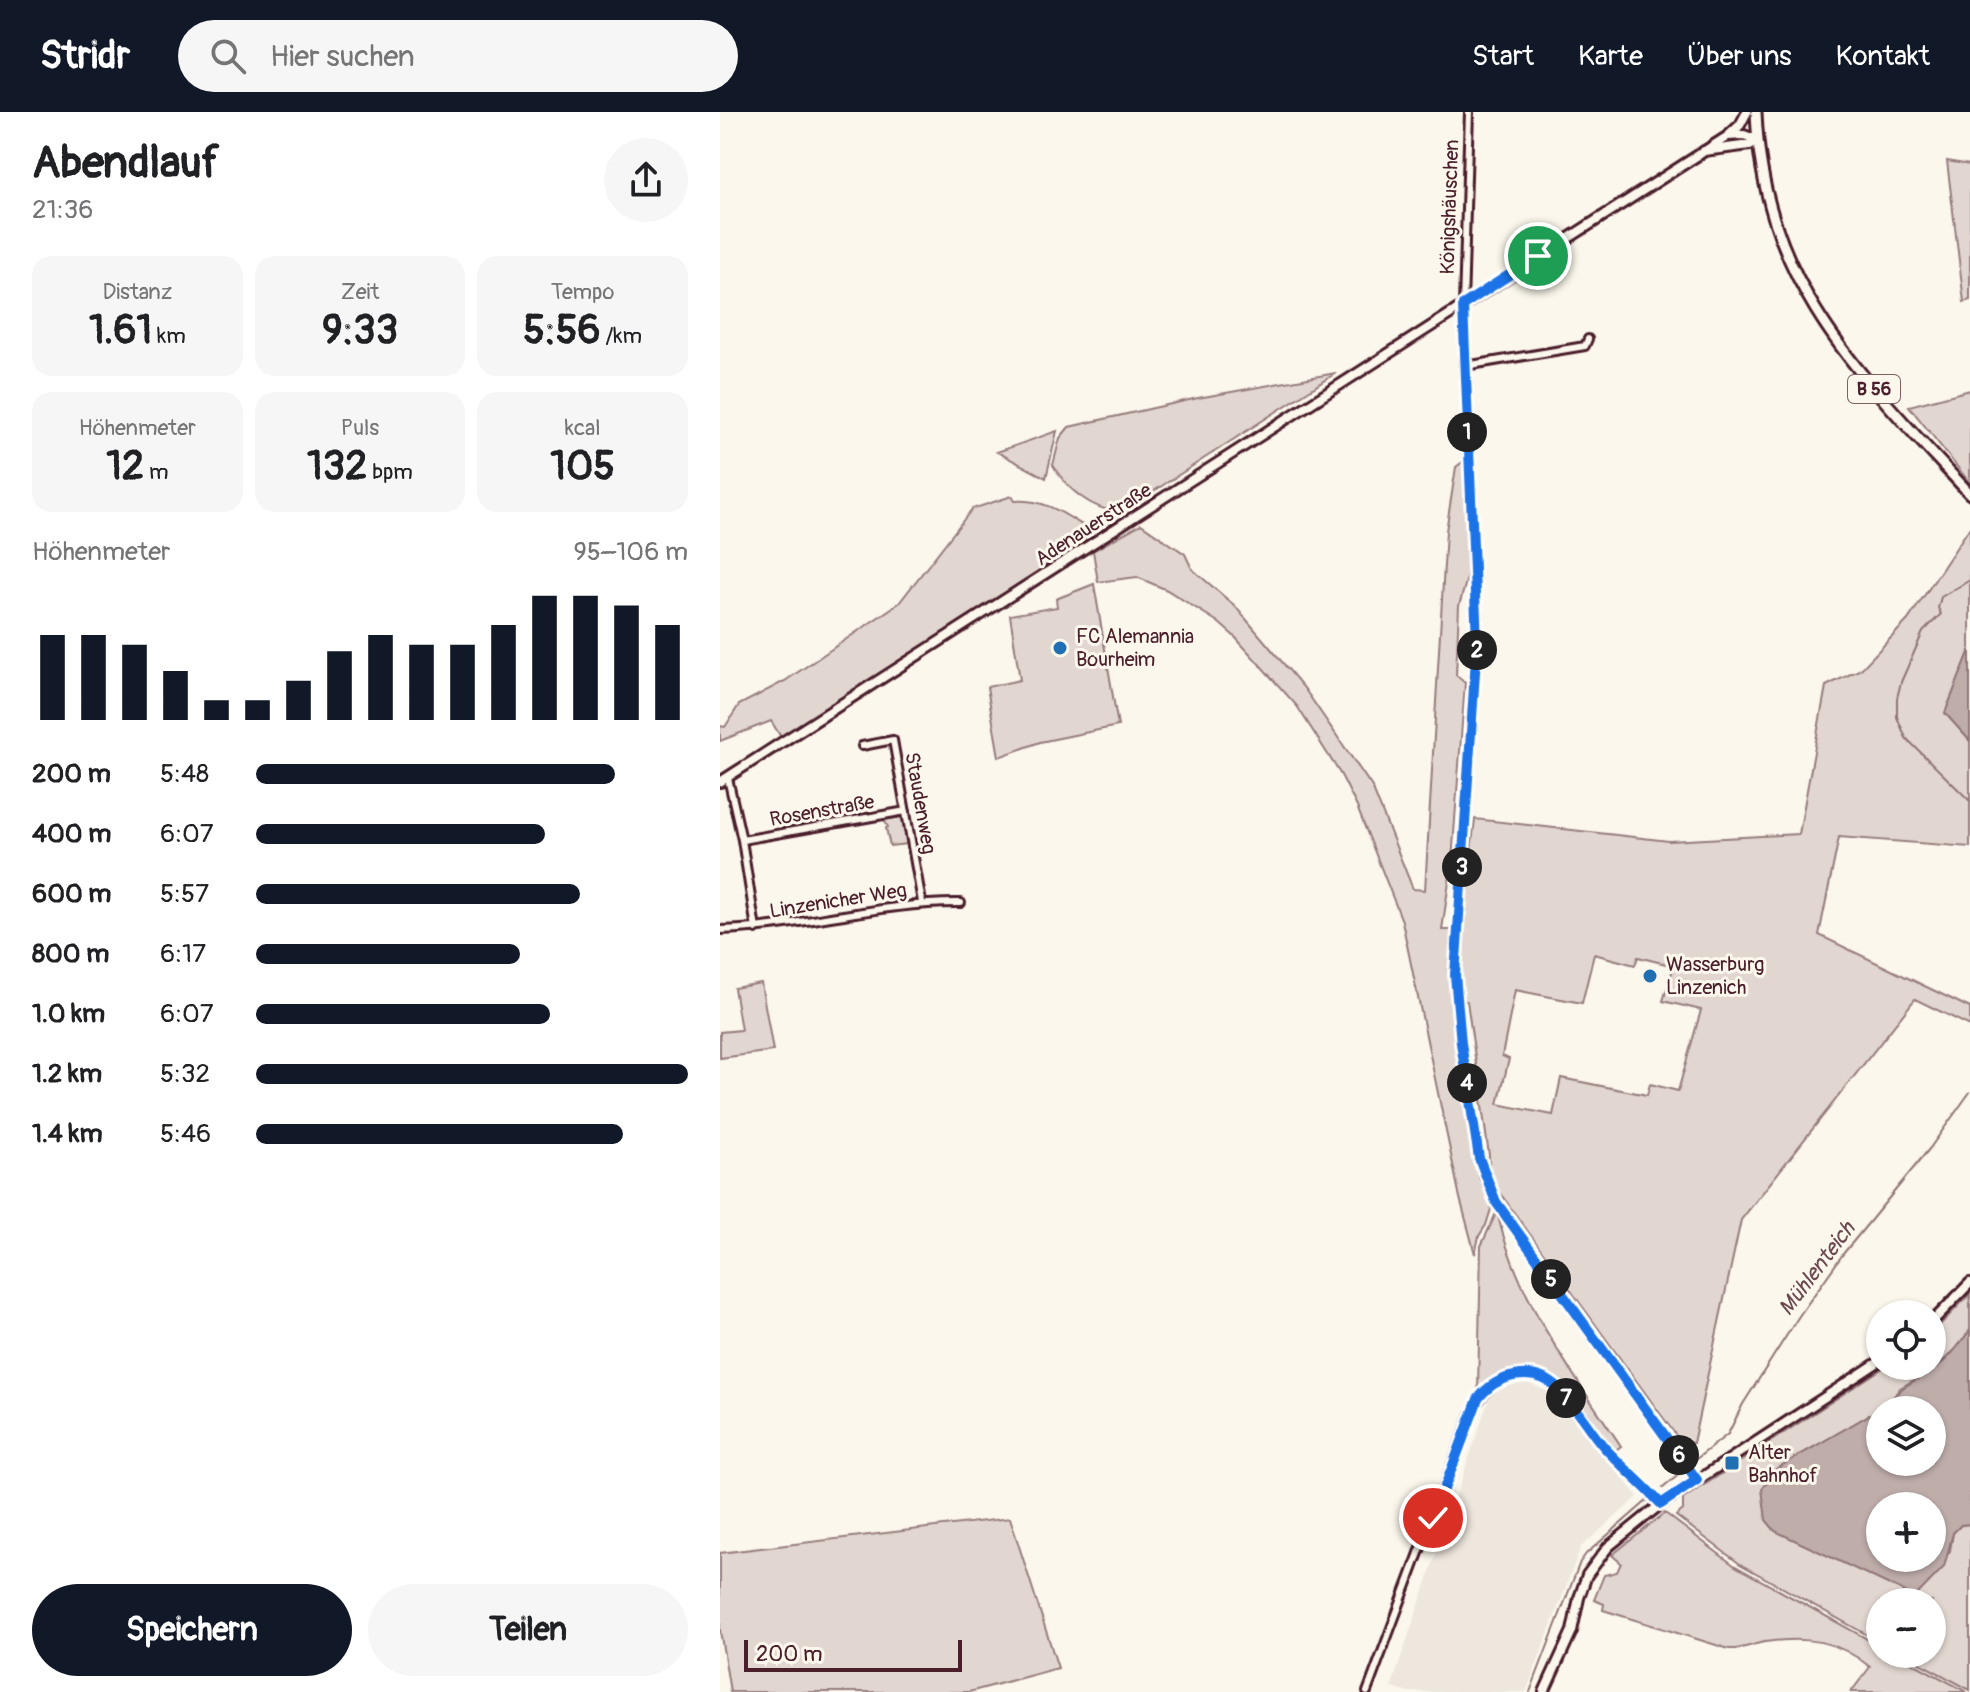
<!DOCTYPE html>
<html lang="de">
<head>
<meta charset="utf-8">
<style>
  body { margin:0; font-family:Pangolin,sans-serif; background:#f6f6f6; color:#202124; height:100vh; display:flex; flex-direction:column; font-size:30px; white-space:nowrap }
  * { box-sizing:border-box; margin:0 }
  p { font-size:26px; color:#757577 }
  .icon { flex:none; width:44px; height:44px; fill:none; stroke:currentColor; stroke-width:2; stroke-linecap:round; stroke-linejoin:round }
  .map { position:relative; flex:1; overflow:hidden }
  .sheet { display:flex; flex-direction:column; background:#fff; width:720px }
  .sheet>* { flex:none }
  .controls { position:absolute; left:1146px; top:1188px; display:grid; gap:16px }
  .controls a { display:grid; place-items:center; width:80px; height:80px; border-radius:50%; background:#fff; box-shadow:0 2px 6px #0004; font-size:40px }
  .scale { position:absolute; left:24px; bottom:20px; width:218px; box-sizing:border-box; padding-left:8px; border:4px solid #4a1f2b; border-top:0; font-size:22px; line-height:28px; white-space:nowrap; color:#4a1f2b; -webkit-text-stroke:6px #fbf7ec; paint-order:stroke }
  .pin { position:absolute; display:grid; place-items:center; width:68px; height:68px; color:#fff; margin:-34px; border:4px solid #fff; border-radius:50%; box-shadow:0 2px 8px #0007 }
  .km { position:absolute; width:40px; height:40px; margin:-20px; border-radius:50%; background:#222; color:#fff; font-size:22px; line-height:40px; text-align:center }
  .round { display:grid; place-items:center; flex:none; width:84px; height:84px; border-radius:42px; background:#f6f6f6 }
  .head { display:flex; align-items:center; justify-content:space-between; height:136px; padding:0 32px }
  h1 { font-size:44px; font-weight:700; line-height:60px }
  .figures { display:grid; grid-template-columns:repeat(3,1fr); gap:12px; height:136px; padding:8px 32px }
  .figures div { display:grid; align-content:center; border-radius:20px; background:#f6f6f6; text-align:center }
  .figures b { font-size:40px; font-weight:700 }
  .figures small { font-size:22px; font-weight:400 }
  .figures p { font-size:22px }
  .chart { height:224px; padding:16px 32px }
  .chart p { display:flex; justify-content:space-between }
  .chart svg { width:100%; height:144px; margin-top:8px; stroke:#111827; stroke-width:6 }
  .cta { display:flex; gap:16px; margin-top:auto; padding:16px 32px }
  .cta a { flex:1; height:92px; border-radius:48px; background:#111827; color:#fff; font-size:32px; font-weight:700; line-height:92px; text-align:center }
  .cta a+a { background:#f6f6f6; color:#202124 }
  ul { padding:0 32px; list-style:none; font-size:26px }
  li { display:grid; grid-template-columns:128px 96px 1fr; align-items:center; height:60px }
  li i { height:20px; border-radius:10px; background:#111827 }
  header { display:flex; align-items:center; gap:48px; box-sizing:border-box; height:112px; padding:0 40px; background:#111827; color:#fff }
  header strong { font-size:38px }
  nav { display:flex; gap:44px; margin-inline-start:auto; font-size:28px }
  .search { width:560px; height:72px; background:#f6f6f6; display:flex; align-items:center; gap:20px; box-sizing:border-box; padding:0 28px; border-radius:44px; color:#757577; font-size:30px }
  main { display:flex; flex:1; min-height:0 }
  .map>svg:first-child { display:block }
  .built { fill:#eee7de }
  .green { fill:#e2d7d0; stroke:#967b7e; stroke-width:2; fill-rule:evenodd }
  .water { fill:#bfadaa; stroke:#907477; stroke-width:2; fill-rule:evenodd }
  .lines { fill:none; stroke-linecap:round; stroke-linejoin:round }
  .stream { stroke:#907477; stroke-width:2 }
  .street-casing { stroke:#4a1f2b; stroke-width:12 }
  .secondary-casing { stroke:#4a1f2b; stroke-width:14 }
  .primary-casing { stroke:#4a1f2b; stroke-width:15 }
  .street { stroke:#fbf7ec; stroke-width:6 }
  .secondary { stroke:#fbf7ec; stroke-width:8 }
  .primary { stroke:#fbf7ec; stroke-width:9 }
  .route-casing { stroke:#fff; stroke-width:16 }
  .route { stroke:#1a73e8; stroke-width:10 }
  .poi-dot { fill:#1f6fb2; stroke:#fbf7ec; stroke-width:3 }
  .labels { text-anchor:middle; stroke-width:6; stroke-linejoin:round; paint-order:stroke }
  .shield { fill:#fbf7ec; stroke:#7f6065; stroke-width:2 }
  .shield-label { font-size:18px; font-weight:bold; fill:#4a1f2b }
  .street-label { font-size:20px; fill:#4a1f2b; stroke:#fbf7ec }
  .poi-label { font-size:20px; fill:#4a1f2b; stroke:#fbf7ec; text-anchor:start }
  .water-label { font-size:22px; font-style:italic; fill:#6d4a51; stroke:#fbf7ec }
</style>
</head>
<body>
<header>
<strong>Stridr</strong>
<div class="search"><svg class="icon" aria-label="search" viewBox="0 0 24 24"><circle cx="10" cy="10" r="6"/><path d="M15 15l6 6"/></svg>Hier suchen</div>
<nav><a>Start</a><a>Karte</a><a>Über uns</a><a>Kontakt</a></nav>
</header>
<main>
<section class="sheet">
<div class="head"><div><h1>Abendlauf</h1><p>21:36</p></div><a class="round"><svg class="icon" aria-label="share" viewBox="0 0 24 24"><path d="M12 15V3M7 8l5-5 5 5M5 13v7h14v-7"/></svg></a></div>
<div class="figures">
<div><p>Distanz</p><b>1.61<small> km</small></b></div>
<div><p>Zeit</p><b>9:33</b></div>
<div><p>Tempo</p><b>5:56<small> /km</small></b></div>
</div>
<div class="figures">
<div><p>Höhenmeter</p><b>12<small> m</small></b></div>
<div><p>Puls</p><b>132<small> bpm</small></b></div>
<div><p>kcal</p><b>105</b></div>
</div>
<div class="chart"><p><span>Höhenmeter</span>95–106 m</p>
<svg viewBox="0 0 160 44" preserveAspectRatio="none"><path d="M5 44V18M15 44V18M25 44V21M35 44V29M45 44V38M55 44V38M65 44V32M75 44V23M85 44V18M95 44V21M105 44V21M115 44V15M125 44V6M135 44V6M145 44V9M155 44V15"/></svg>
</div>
<ul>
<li><b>200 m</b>5:48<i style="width:83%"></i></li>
<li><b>400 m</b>6:07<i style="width:67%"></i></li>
<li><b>600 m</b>5:57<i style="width:75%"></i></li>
<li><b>800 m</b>6:17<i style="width:61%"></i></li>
<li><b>1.0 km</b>6:07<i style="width:68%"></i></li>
<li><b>1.2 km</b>5:32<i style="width:100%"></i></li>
<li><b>1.4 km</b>5:46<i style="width:85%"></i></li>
</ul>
<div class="cta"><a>Speichern</a><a>Teilen</a></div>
</section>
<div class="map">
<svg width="1250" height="1580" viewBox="0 0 1250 1580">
  <rect width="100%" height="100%" fill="#fbf7ec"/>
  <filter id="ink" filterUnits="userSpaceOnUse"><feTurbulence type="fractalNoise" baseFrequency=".0125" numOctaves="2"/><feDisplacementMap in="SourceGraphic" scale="16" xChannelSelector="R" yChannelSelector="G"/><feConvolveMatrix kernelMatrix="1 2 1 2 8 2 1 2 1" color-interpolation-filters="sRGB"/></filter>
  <g filter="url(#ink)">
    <path class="built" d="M809,1271L836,1284L918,1385L861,1435L806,1580H685L671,1575L770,1284L785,1274Z"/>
    <path class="green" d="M1227,49L1250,53V188L1244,190Z
      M616,261L400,401C370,396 347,378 333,353L340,326L349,315L478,286Z
      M1250,278V371L1189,294Z
      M337,319L326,366L277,340Z
      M744,349L750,456L739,494L736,563L745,571L732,749L722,818H734L733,874L738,925L760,1062L770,1087L771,1097L766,1113L759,1124L755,1142L740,1086L682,809L637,695L621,663L577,594L515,525L498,510L447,478L417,465L378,470L373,439L421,412L465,442L472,457L515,494L584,576L652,675L693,777L705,778L726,419L736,355Z
      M292,384L295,389C324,386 346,403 370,418L371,425L61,625L51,609L0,629V614L5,615L19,593L65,569L179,491L252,397Z
      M1250,415V538L1225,601L1250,629V735L1119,725L1099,823L1250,896V914L1195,887L1021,1108L973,1331L960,1329L777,1077L769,1055V1043L747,889L741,888V817L755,707L949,729L1079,722L1106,574L1141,557L1188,508ZM874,842L915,853L918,845L954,854L943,889L981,898L958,979L930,972L927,983L841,966L833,1003L778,992L789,947L782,944L795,878L862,891Z
      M374,472L398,614L320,630L279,645L267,575L300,568L290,503L337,495L336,487Z
      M180,705L184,708L187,732L170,734L166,716L168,715L164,708Z
      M41,871L53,939L0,946V920L21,918L14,876Z
      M777,1099C795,1185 853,1262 901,1334L893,1340C867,1306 837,1249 786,1262C775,1265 768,1275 758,1278L761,1134Z
      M1250,1182V1218L1236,1237L1215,1256L1180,1276L1168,1292L1056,1357L1195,1485L1230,1439L1233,1421L1241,1413L1250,1412V1578L1183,1542H1212V1490H1160V1530L1020,1452L956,1404L963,1398V1387L1166,1254H1212V1221Z
      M945,1401L1015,1454L1160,1534V1542H1176L1247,1580H1131L1150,1555C1118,1528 1086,1524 1045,1530C1032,1532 1022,1538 1009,1537L883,1498L884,1492L874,1488L884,1463L897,1460L901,1451L892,1443Z
      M290,1406L338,1556L249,1580H10L0,1518V1441Z"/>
    <path class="water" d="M1250,538V629L1225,601Z
      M1250,1218V1412L1241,1413L1233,1421L1224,1455L1195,1485L1055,1419L1046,1408L1042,1377L1056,1357L1168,1292C1185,1269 1193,1272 1214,1257C1229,1247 1240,1232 1250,1218ZM1160,1298H1212V1350H1160ZM1160,1394H1212V1446H1160Z"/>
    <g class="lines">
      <path class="stream" d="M1250,468L1221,485L1218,496L1221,502L1203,520L1181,570L1177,586V605L1186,626L1250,689
        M971,1351L1008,1322L1023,1292L1079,1204L1123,1142L1210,1036L1250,980
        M943,1376L963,1359
        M810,1580L860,1450L866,1442L929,1387"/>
      <defs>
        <path id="street" d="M749,0L743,193L757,530L735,863L741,931L757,1034L764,1064L776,1090L977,1368
          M745,254L865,234L868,227
          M142,634L173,628L202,790
          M8,666L22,728L36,817
          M22,728L186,699
          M0,818C81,816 160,790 241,791
          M647,1580L751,1302C768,1269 803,1246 837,1276C855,1291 868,1316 884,1334C902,1355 922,1372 941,1392"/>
        <path id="secondary" d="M1008,24L1024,23L1037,28
          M984,39L1030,33L1037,28
          M0,670L1008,24L1020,13L1027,0
          M1212,1210L1250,1171
          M824,1580L852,1519L859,1486L867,1463L888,1435L941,1392L1160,1249"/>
        <path id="primary" d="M1036,0C1043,173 1140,263 1250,382"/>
      </defs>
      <use href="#street" class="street-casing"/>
      <use href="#secondary" class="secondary-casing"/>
      <use href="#primary" class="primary-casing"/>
      <use href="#street" class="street"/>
      <use href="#secondary" class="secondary"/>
      <use href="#primary" class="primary"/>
    </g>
  </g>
  <g class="lines" filter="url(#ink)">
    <defs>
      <path id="route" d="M713,1406L758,1287C777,1262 814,1253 839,1277C856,1294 868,1317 884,1335C902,1355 923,1372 941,1392L977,1368L776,1090L759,1046L741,931L735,863L757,530L743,193L818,144"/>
    </defs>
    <use href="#route" class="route-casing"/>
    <use href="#route" class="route"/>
  </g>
  <g class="poi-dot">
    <circle cx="340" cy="536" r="8"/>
    <circle cx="930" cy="864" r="8"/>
    <rect x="1004" y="1343" width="16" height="16" rx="4"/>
  </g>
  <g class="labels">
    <rect class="shield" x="1128" y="263" width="52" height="28" rx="6"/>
    <g class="shield-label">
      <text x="1154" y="283">B 56</text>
    </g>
    <g class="street-label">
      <text transform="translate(729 95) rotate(-88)" y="7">Königshäuschen</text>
      <text transform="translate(373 412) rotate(-33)" y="7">Adenauerstraße</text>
      <text transform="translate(201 691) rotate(80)" y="7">Staudenweg</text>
      <text transform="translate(102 698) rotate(-10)" y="7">Rosenstraße</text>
      <text transform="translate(118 788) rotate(-9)" y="7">Linzenicher Weg</text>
    </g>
    <g class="poi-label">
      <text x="356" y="531">FC Alemannia<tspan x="356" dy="23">Bourheim</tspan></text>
      <text x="946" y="859">Wasserburg<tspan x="946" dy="23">Linzenich</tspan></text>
      <text x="1028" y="1347">Alter<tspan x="1028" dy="23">Bahnhof</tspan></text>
    </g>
    <g class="water-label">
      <text transform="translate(1096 1156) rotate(-53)" y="8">Mühlenteich</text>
    </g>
  </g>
</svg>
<div class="controls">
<a><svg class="icon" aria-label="locate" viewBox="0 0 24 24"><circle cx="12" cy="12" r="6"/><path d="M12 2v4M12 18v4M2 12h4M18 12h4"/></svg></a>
<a><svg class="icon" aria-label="layers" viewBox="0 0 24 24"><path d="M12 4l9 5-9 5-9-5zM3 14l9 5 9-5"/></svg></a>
<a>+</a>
<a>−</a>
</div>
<div class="scale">200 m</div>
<div class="pin" style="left:818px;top:144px;background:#1e9e55"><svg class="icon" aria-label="arrive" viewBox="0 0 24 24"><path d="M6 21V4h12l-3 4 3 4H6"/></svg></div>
<div class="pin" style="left:713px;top:1406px;background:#d93025"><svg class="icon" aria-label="check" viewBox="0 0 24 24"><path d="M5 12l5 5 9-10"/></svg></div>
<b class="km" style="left:747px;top:320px">1</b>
<b class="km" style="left:757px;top:538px">2</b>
<b class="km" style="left:742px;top:755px">3</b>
<b class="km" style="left:747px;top:971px">4</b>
<b class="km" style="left:831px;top:1167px">5</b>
<b class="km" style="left:959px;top:1343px">6</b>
<b class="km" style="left:846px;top:1286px">7</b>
</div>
</main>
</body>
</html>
